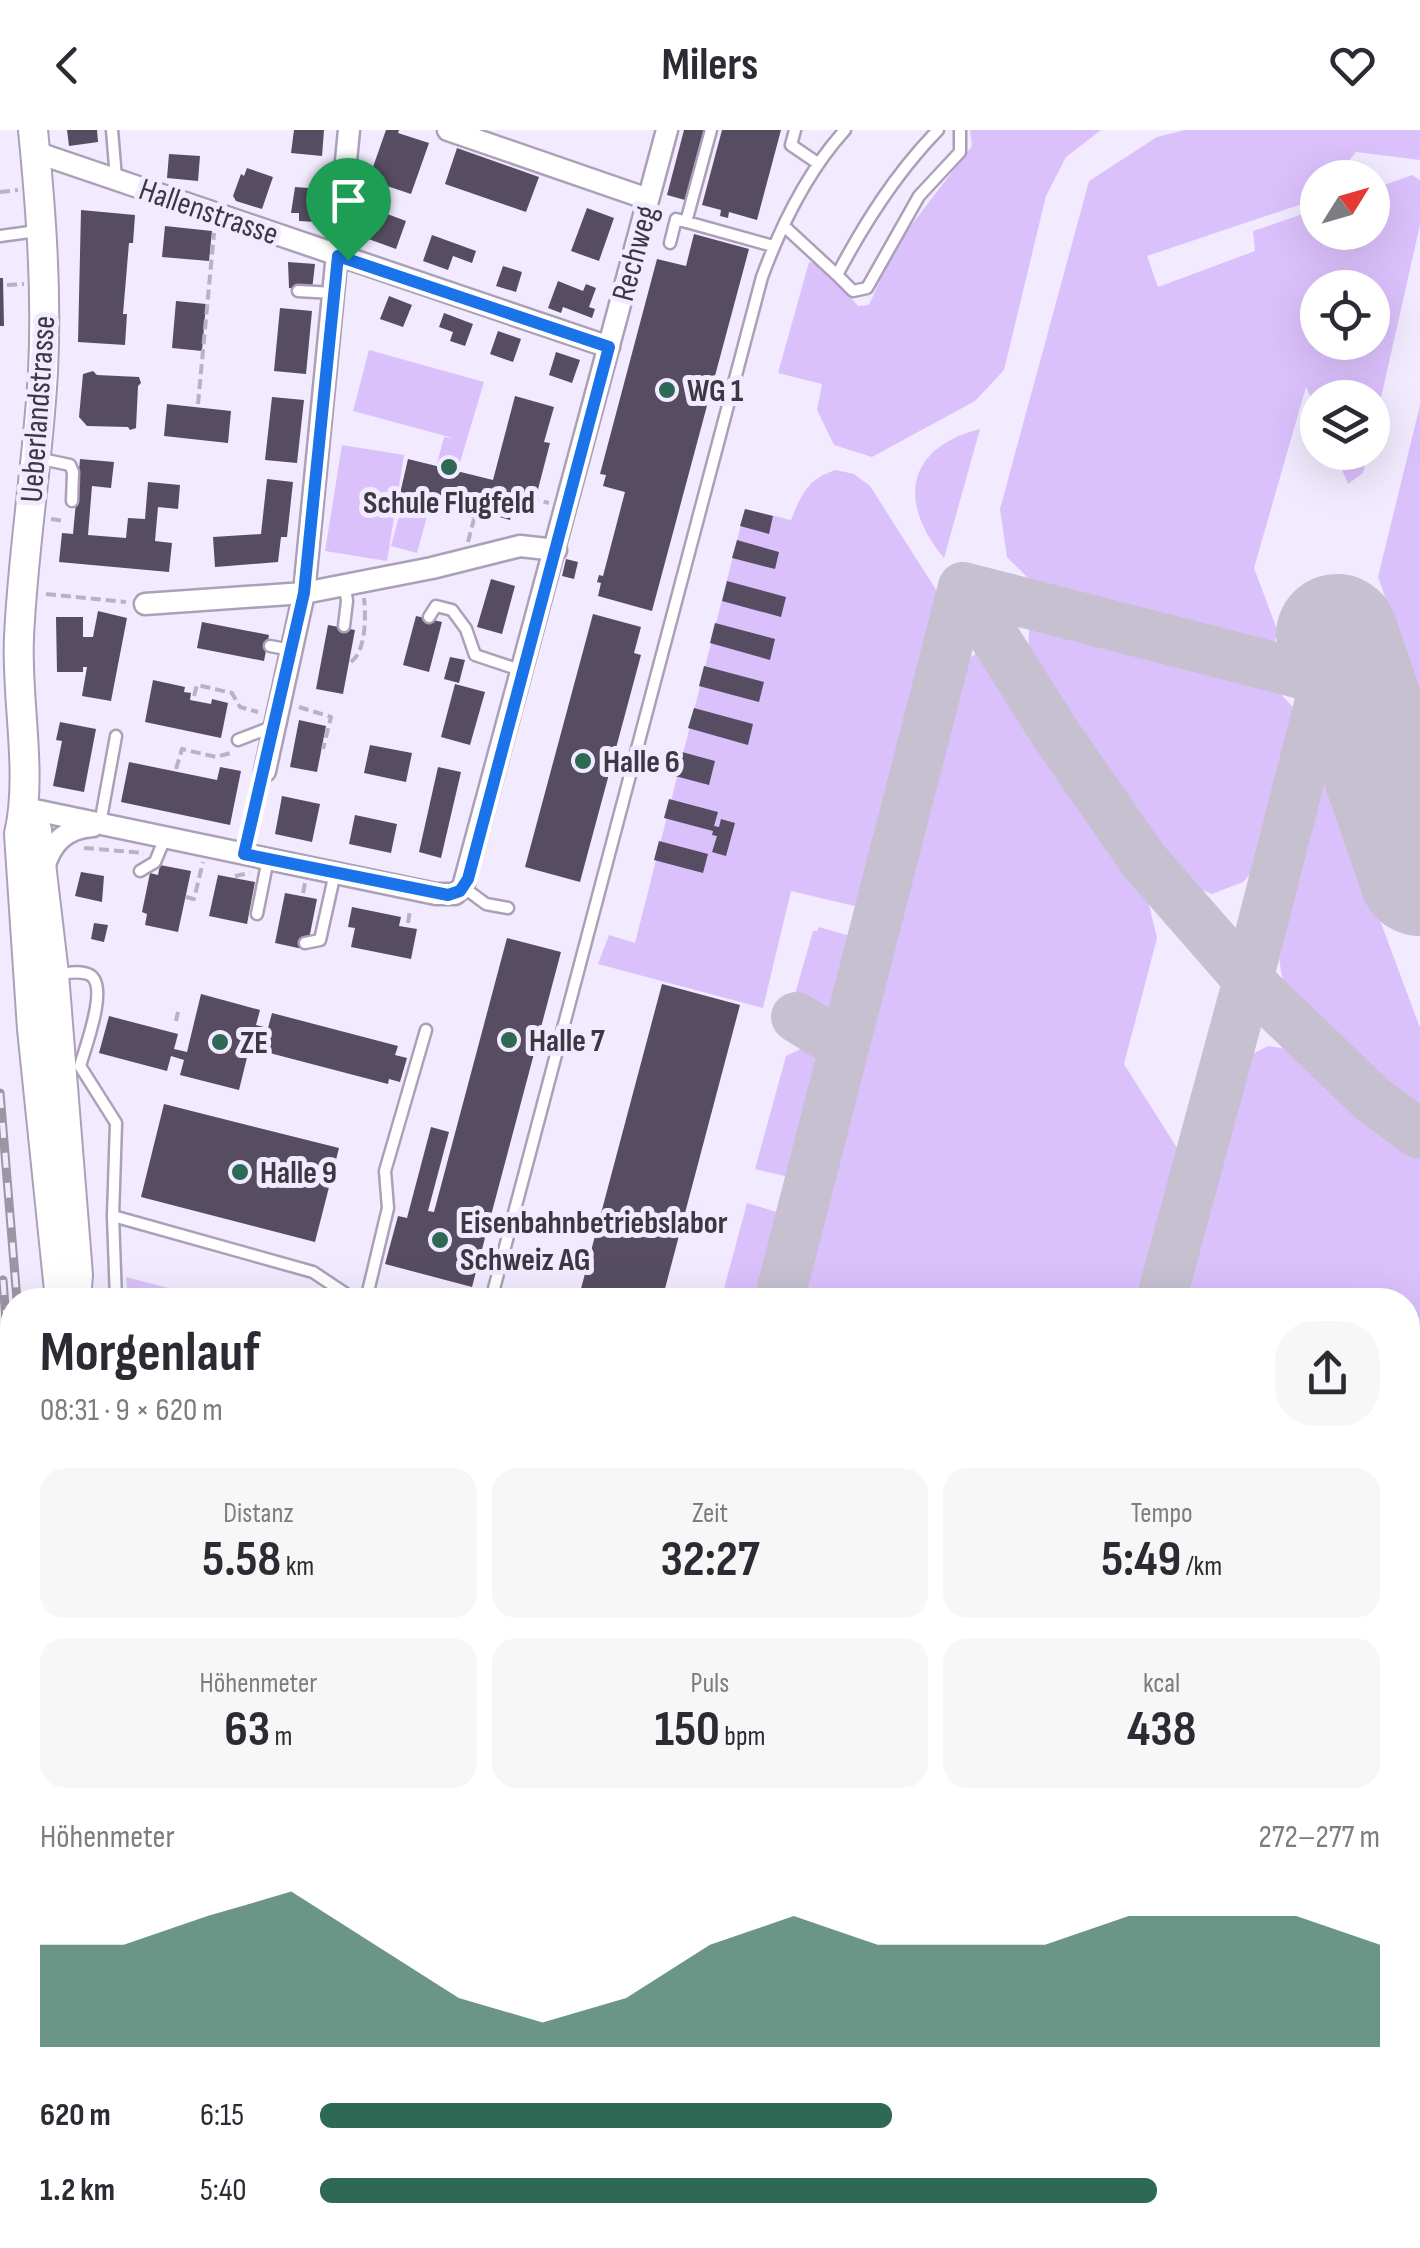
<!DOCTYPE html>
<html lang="de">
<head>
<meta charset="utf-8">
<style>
  body { margin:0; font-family:"Sofia Sans Condensed",sans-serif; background:#f7f7f7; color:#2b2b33; height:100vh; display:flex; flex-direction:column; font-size:38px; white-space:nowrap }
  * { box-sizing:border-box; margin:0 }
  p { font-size:32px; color:#7c7c81 }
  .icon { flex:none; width:55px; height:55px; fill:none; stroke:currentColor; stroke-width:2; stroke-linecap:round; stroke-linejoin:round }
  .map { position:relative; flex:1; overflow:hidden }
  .details { position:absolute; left:0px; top:1158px; width:1420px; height:962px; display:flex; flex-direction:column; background:#fff; border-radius:40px 40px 0 0; box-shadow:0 10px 40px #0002 }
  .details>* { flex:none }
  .needle { width:65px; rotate:53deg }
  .tools { position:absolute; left:1300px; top:30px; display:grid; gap:20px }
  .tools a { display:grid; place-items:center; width:90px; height:90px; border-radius:50%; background:#fff; box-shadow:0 10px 40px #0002; font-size:50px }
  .pin { position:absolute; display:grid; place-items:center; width:85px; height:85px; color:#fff; margin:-102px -42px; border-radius:50% 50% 50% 0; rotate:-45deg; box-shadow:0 0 10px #0007 }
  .pin .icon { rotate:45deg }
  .round { display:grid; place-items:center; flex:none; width:105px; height:105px; border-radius:40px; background:#f7f7f7 }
  .overview { display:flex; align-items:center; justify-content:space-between; height:170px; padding:0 40px }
  h1 { font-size:55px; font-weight:700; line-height:75px }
  .figures { display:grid; grid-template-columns:repeat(3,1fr); gap:15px; height:170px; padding:10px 40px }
  .figures div { display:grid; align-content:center; border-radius:25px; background:#f7f7f7; text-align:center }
  .figures b { font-size:50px; font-weight:700 }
  .figures small { font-size:28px; font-weight:400 }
  .figures p { font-size:28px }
  .chart { height:280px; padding:20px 40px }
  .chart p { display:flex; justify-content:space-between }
  .chart svg { width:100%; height:180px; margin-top:10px; fill:#2d6955; opacity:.7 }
  ul { padding:0 40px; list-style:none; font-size:32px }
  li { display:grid; grid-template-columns:160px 120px 1fr; align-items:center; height:75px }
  li i { height:25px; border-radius:12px; background:#2d6955 }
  header { display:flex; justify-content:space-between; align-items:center; height:130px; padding:0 40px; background:#fff; font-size:45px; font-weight:700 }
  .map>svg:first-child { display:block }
  .green { fill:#dbc1fc; fill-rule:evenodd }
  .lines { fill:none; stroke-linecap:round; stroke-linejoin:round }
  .taxiway { stroke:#c6c0d1; stroke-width:50 }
  .runway { stroke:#c6c0d1; stroke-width:122 }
  .building { fill:#564d62 }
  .lane-casing { stroke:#aba0b8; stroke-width:15 }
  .street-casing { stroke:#aba0b8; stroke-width:25 }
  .secondary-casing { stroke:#aba0b8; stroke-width:32 }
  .path { stroke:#b9b2c3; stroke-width:4; stroke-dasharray:10 5; stroke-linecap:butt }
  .lane { stroke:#fff; stroke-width:10 }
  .street { stroke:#fff; stroke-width:20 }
  .secondary { stroke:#fff; stroke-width:28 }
  .rail-casing { stroke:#9b95a4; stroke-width:9 }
  .rail { stroke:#f2eafe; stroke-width:5; stroke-dasharray:15; stroke-linecap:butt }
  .route-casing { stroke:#fff; stroke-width:20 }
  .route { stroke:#1a73e8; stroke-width:12 }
  .poi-dot { fill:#2d6955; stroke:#f2eafe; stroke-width:4 }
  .labels { text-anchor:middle; stroke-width:10; stroke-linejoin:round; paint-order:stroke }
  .street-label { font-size:32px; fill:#3c3842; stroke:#f2eafe }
  .poi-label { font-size:32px; font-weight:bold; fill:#3c3842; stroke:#f2eafe; text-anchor:start }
</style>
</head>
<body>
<header><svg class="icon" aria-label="back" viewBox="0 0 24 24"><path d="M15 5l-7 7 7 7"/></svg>Milers<svg class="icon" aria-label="heart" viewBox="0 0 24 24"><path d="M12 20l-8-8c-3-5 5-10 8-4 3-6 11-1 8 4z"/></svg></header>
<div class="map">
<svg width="1420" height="2118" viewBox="0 0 1420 2118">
  <rect width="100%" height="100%" fill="#f2eafe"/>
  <path class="green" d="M970,0H1101L1066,27L1046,66L1004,240L975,271L872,327L834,315L817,280L822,254L778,243L809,132L821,135L858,176L869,175L896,115L972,16Z
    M1185,0H1420V30L1356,22L1336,47L1318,48L1317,69L1147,126L1158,157L1255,121L1253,101L1317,79L1318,102H1372L1373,59L1412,45L1420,50V95L1373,303L1372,268H1318L1317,281L1306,257L1254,438L1278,502L1272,518L1040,460L1007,427L1000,379L1089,51L1157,7ZM1318,158H1372V212H1318Z
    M369,220L484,252L458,339L437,334L444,307L453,308L353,281Z
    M1420,275V566L1378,447Z
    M980,299L944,428C898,373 905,318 980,299Z
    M342,315L404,325L387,431L325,421Z
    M1335,323H1368L1363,343L1348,354Z
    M836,340L854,344L870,356L940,466L863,778L791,761L763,878L598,834L609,805L635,813L745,379L791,390C802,364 807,349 836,340Z
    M403,372L429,379L417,423L391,416Z
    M1045,491L1267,550L1294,578L1296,614L1261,732L1243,752L1212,764L1182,752L1107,660L1028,527L1029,500Z
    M975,524L1002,535L1056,626L1145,758L1157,808L1124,934L1177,1018L1141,1170H793L956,539Z
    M1324,639L1420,898V978C1382,950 1327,911 1296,875C1254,825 1300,703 1315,646Z
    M819,797L850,806L849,810L855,811C845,847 844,894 796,887L798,881L791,878L813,801H817Z
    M1268,916L1294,920L1420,1027V2118H938L941,2108H1408V1170H1184L1239,938L1245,928Z
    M805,917L815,921L823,941L793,1048L755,1039L786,926Z
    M747,1073L787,1085L763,1170H721Z
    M126,1147L168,1158L176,1170H128Z
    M117,2108H197L203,2118H118Z
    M444,2108H511L518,2118H453Z
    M557,2108H706L713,2118H559Z"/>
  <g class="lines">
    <path class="taxiway" d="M963,457L1055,603L1144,731L1248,850L1373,970L1420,1004
      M963,457L1325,550
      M796,887L844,917
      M779,1170L963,457
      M1161,1170L1248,850L1337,505"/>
    <path class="runway" d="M1337,505L1420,745
      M1360,2108L1364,2118"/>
  </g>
  <path class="building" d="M67,0H97L98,12L69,16Z
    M294,0H324L322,26L291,23Z
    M386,0H399L398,3L429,13L411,64L375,52L373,56L367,54Z
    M684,0H704L685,70L667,65Z
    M722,0H781L757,90L729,82L728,88L720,86L721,80L702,75Z
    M457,18L539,47L526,82L445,54Z
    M169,24L200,26L198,51L167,48Z
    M247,38L273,47L262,79L236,71L233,66L241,44L244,46Z
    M295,57L322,59L317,92L299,91V83H291Z
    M366,76L406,91L396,119L363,107Z
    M587,78L614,88L599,131L571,121Z
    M81,80L135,85L133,113H129L123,184H127L125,215L78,212Z
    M165,96L212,101L209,131L162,127Z
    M694,104L749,119L652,481L598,466L601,453L597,452L599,445L603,446L625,362L603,356L606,345L600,344L657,129L686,136Z
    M432,105L476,121L472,133L453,126L448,140L423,131Z
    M288,132L315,134L312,160L289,158Z
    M503,136L522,142L516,162L496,156Z
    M0,148H3L4,196H0Z
    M558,151L583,161L586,154L596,158L589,177L595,179L592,188L563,177L561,183L548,178Z
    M389,166L412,175L403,197L380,189Z
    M176,171L206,174L202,221L172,218Z
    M280,178L312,181L306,244L274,241Z
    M444,183L473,194L465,216L450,211L453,202L439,197Z
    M498,201L521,209L513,232L490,224Z
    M556,222L580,230L572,253L549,245Z
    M93,241L97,245L139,247L141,253L138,256L136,298L130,300L128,297L87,296L79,287L83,244Z
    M515,266L554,277L544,312L550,313L536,367L530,365L528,375L515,371L510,390L482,382L480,390L399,368L408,329L493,350Z
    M272,267L304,270L297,333L265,330Z
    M167,274L231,281L228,313L164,306Z
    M80,329L114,332L111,358L92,356L88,405L126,408L128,388L145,389L148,352L180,355L178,379L158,377L155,411L172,413L169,442L59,432L62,403L73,404Z
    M267,349L293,352L287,407H281L278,432L215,437L213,407L261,404Z
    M745,379L773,386L769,404L740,396Z
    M737,410L779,422L775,439L732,428Z
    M566,429L578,432L574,449L562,446Z
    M491,449L515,456L502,504L477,497Z
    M727,451L786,467L781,487L722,471Z
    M98,481L127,488L111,571L82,566L87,537H83V542H57L56,487H83V507H93Z
    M593,484L641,497L634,523L641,525L580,752L525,737Z
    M416,486L442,492L429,542L403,535Z
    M202,492L269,505L264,531L197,518Z
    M715,493L775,509L770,530L710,513Z
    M328,495L355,500L343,564L316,559Z
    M450,527L465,530L459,553L444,549Z
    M704,536L764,552L759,572L699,556Z
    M153,550L185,557L184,562L191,563L190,570L211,574L212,569L228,573L221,608L145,592Z
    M455,554L485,562L470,615L441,607Z
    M694,578L753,594L748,615L688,598Z
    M299,590L326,596L317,642L290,637Z
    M60,592L96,599L84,662L53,656L62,611L56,610Z
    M370,615L412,623L406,652L364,643Z
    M682,622L715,631L709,655L675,646Z
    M129,632L217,650L220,637L241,641L230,695L121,672Z
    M438,637L461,642L441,728L419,722Z
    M282,666L320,674L312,712L275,704Z
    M669,669L718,682L714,696L719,697L721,689L735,693L726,726L712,722L717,706L712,705L713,701L664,688Z
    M355,685L397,694L391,723L349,714Z
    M659,711L708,724L703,743L654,730Z
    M160,735L191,741L178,802L145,795L147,784L142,782L150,743L158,745Z
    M81,742L104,746L102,772L75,766Z
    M218,745L255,752L247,794L209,786Z
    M285,763L317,769L309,809L305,808L303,819L275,813Z
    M352,777L401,787L399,796L417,799L411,829L351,817L355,798L348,797Z
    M94,793L108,795L104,812L91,809Z
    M507,808L561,822L472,1157L385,1134L398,1086L407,1088L431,997L449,1002L428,1081L434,1082Z
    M662,854L740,875L662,1170H578Z
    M201,864L260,880L256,895L268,898L272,883L398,916L395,925L407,928L400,952L389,949L388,954L262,921L266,906L253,903L239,960L180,945L184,930L171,926L167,941L99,923L109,886L178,904L174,919L187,922Z
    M164,974L339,1018L315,1112L141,1067Z
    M0,1533H3L6,1562L12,1561V1690L0,1691Z
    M5,1724L12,1737V1750L9,1753L12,1765L0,1773V1727Z
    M12,1799V1830L0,1831V1800Z
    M12,1884V1918L0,1919V1885Z
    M0,1979L9,1980L6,2118H0Z"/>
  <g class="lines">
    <defs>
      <path id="lane" d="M112,0L116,48
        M795,0L791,15L816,32
        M686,92L711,0
        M784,96L837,145C865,92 896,43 938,0
        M0,106L37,101
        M670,113L676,89L773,116
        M837,145L853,161L867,158L919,66L960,22V0
        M298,161L334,163
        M37,328L70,335L73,342L72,371
        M429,487L436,476L452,480L466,499L475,525L523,541
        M344,496L347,471L345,457
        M270,516L291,520
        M238,610L274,596
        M100,694L116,606
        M140,741L155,732L165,708
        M463,757L486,774L508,778
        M257,784L268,729
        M305,813L320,810L335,743
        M58,844C68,843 81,840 90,845C109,856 85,918 80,936L116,993L113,1086L116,1170
        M113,1086L313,1142L355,1170
        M366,1170L388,1078L385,1041L426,900
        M491,1170L762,147C782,93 807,42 845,0
        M280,2108L285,2118
        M527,2108L530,2114
        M791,2118L808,2108
        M816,2118L818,2108
        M892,2118L895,2108
        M915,2118L917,2108"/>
      <path id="street" d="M448,0L648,69
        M35,22L609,217
        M145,474L304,463L432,438L520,416L556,420
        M265,641L304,463L349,0
        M25,678L436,764H455L463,757L667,0
        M44,738C51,713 65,698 93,696"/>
      <path id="secondary" d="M33,0C41,81 47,161 43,242C38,331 23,419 19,507C16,570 33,643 19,704L32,899L60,1170
        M26,679L37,700L54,844L78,1145L76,1170
        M222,2108L227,2118"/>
    </defs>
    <use href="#lane" class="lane-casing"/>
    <use href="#street" class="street-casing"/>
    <use href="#secondary" class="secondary-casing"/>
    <path class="path" d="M0,62L18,60
      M7,155L24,154
      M198,274L214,103
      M529,368L549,373
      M51,389L64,391
      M468,412L474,389
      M46,464L126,472
      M351,532C366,521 366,487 364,468
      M194,566L197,555L232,563L240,577L258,582
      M299,577L331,587L323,619
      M176,639L182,619L216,627L234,622
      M248,705L259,655
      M84,718L144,723
      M235,746L250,743
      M303,763L305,753
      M186,767L194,769L203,732
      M408,793L410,780
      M176,891L178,882
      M428,2108L440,2118"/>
    <use href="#lane" class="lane"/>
    <use href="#street" class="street"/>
    <use href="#secondary" class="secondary"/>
    <defs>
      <path id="rail" d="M0,963L17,1170
        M3,1150L12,1270
        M0,1432L12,1501
        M0,1604L6,1673
        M96,2108L97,2118"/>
    </defs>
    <use href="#rail" class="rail-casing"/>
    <use href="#rail" class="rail"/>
  </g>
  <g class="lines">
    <defs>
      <path id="route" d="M338,126L609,217L468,749L460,761L448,765L244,724L304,463Z"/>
    </defs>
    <use href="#route" class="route-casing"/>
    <use href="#route" class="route"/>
  </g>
  <g class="poi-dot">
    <circle cx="667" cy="260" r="10"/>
    <circle cx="449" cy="337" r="10"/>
    <circle cx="583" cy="631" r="10"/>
    <circle cx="509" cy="910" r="10"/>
    <circle cx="220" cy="912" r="10"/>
    <circle cx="240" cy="1042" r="10"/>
    <circle cx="440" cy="1110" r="10"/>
  </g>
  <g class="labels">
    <g class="street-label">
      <text transform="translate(209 81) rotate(19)" y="11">Hallenstrasse</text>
      <text transform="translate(634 123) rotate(-75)" y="11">Rechweg</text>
      <text transform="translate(37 279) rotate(-86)" y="11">Ueberlandstrasse</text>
    </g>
    <g class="poi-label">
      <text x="687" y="271">WG 1</text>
      <text x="449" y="383" text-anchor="middle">Schule Flugfeld</text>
      <text x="603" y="642">Halle 6</text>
      <text x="529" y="921">Halle 7</text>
      <text x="240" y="923">ZE</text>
      <text x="260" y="1053">Halle 9</text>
      <text x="460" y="1103">Eisenbahnbetriebslabor<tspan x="460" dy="37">Schweiz AG</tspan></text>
    </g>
  </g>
</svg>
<div class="tools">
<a><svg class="needle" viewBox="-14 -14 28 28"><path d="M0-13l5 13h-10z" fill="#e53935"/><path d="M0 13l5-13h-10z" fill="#7c7c81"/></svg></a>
<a><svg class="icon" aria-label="locate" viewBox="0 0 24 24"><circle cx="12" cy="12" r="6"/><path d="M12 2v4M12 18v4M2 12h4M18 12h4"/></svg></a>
<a><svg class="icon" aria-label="layers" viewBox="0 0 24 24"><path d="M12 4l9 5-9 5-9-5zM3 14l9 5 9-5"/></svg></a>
</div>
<div class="pin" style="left:348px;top:130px;background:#1e9e55"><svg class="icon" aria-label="arrive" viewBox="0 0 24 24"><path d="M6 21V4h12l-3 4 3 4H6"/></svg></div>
<section class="details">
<div class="overview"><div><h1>Morgenlauf</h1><p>08:31 · 9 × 620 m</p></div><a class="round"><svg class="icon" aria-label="share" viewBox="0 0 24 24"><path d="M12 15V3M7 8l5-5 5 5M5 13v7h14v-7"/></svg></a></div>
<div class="figures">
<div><p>Distanz</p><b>5.58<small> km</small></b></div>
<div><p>Zeit</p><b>32:27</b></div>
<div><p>Tempo</p><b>5:49<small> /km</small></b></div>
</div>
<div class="figures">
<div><p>Höhenmeter</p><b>63<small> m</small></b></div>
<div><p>Puls</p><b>150<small> bpm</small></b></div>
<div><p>kcal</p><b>438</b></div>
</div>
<div class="chart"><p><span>Höhenmeter</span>272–277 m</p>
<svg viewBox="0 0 160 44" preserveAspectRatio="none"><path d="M0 44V19L10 19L20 12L30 6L40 19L50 32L60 38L70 32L80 19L90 12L100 19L110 19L120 19L130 12L140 12L150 12L160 19V44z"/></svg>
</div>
<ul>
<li><b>620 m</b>6:15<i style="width:54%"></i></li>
<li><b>1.2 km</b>5:40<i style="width:79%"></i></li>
</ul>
</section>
</div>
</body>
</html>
